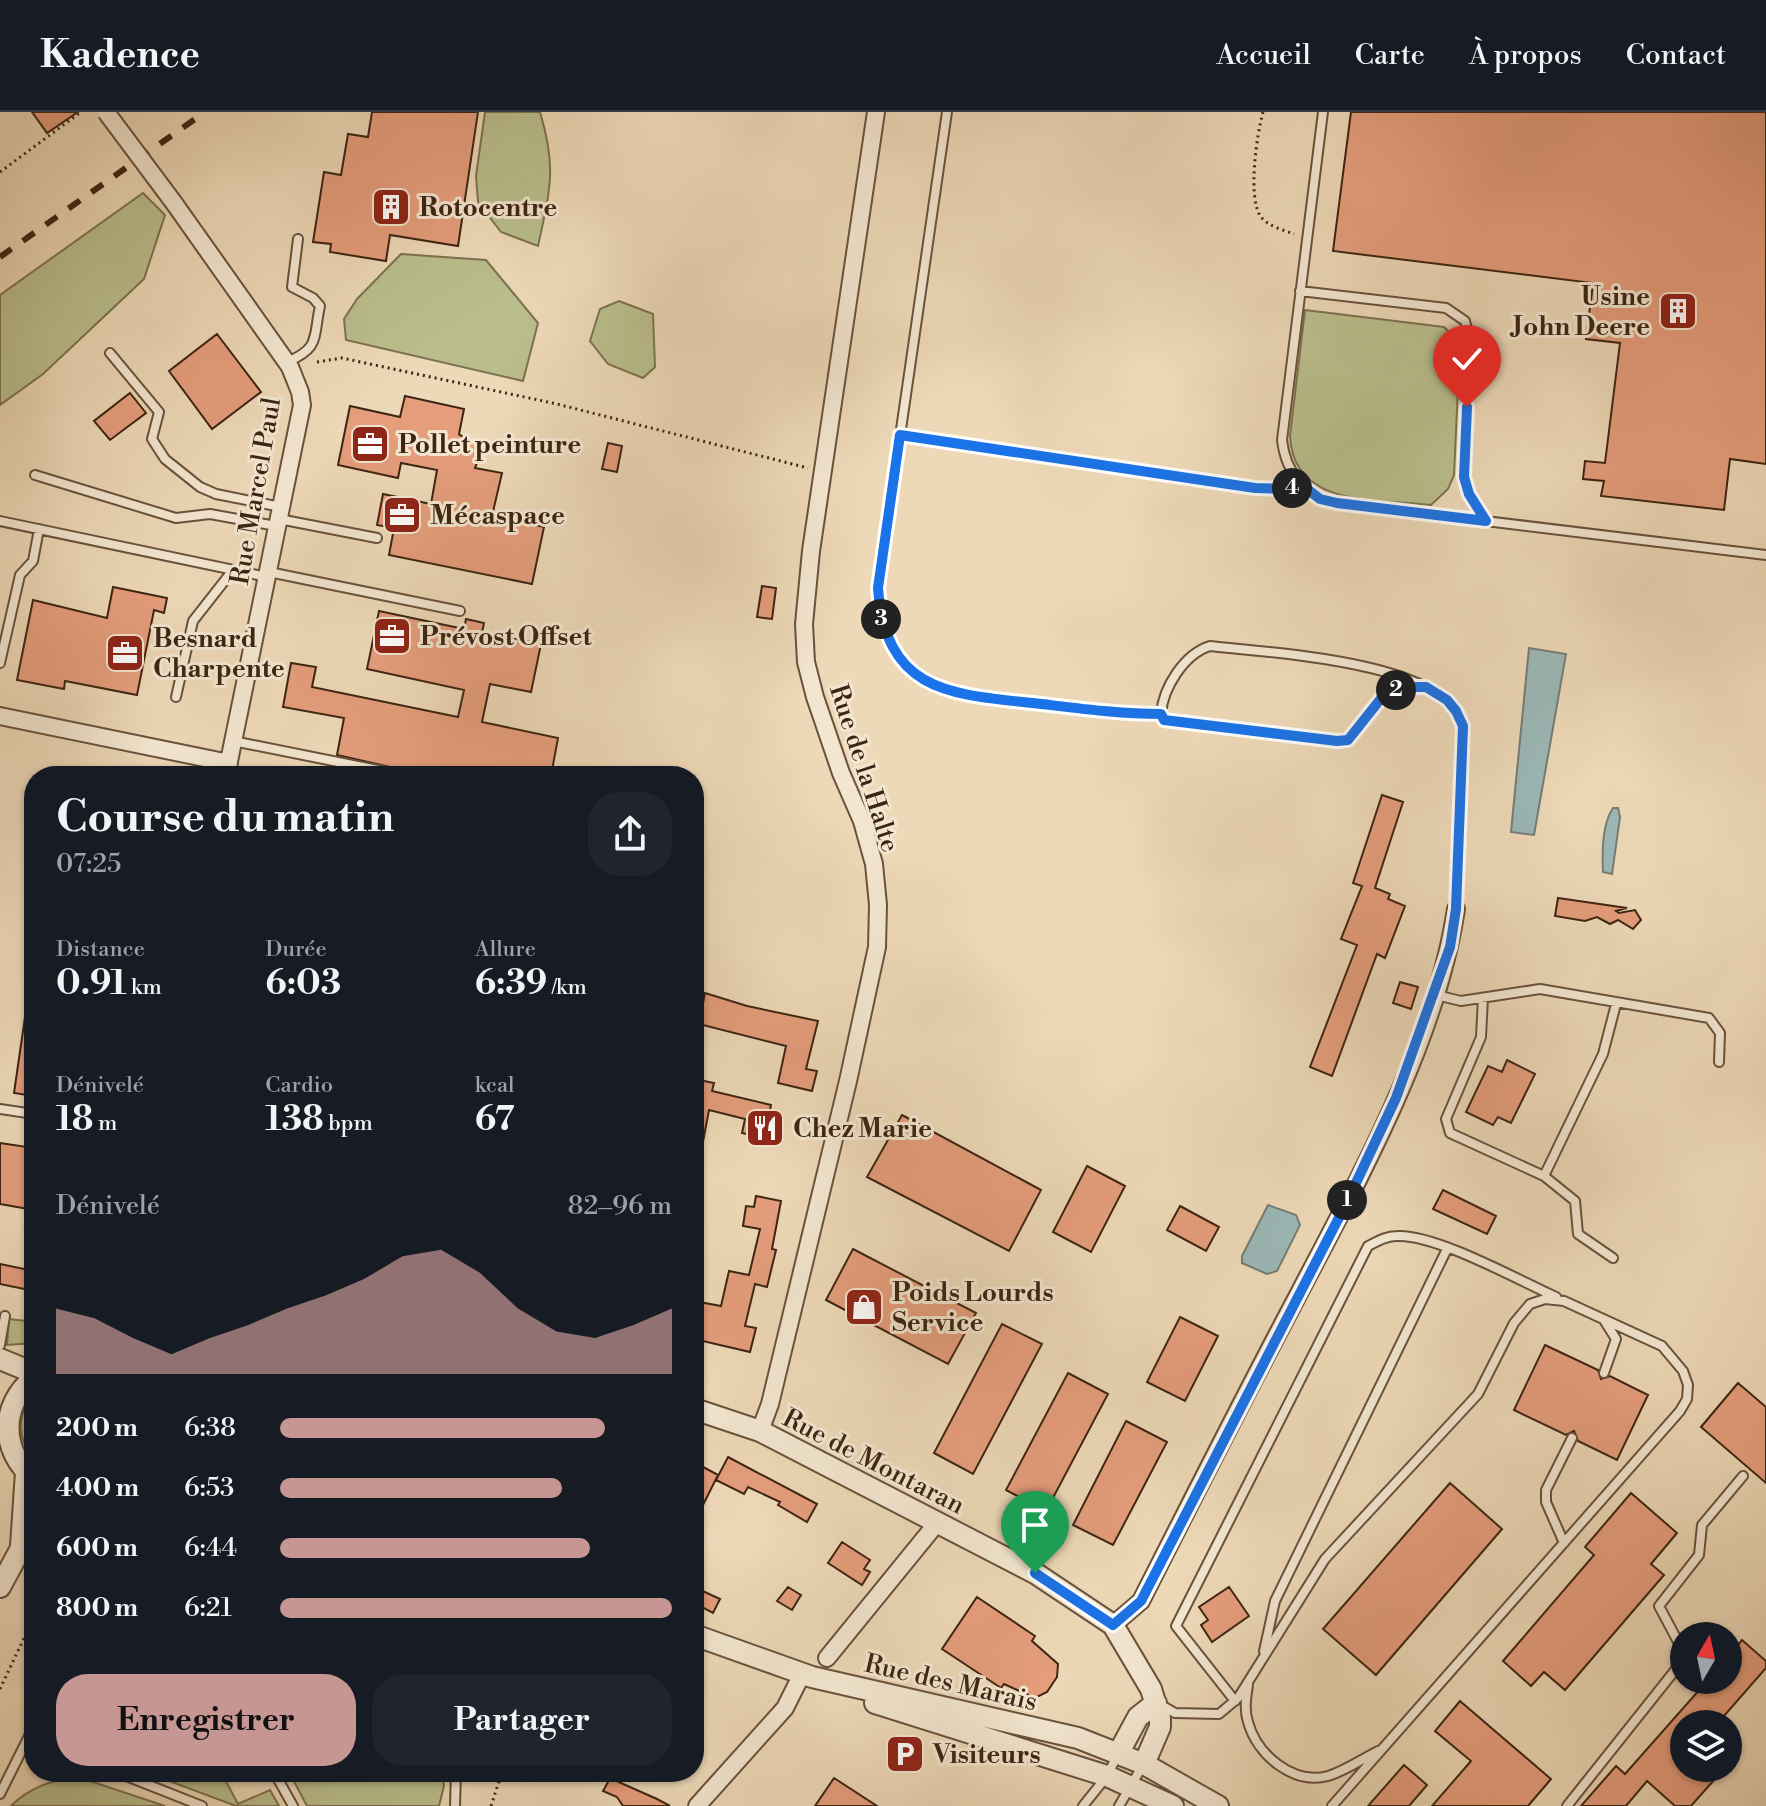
<!DOCTYPE html>
<html lang="fr">
<head>
<meta charset="utf-8">
<style>
  body { margin:0; font-family:"Libre Bodoni",serif; background:#20242c; color:#f1f3f6; height:100vh; display:flex; flex-direction:column; font-size:30px; white-space:nowrap }
  * { box-sizing:border-box; margin:0 }
  p { font-size:26px; color:#9ea1a6 }
  .icon { flex:none; width:44px; height:44px; fill:none; stroke:currentColor; stroke-width:2; stroke-linecap:round; stroke-linejoin:round }
  .map { position:relative; flex:1; overflow:hidden }
  .details { position:absolute; left:24px; top:654px; width:680px; height:1016px; display:flex; flex-direction:column; background:#171b24; border-radius:32px; box-shadow:0 2px 6px #0004 }
  .details>* { flex:none }
  .needle { width:52px; rotate:9deg }
  .tools { position:absolute; left:1670px; top:1510px; display:grid; gap:16px }
  .tools a { display:grid; place-items:center; width:72px; height:72px; border-radius:50%; background:#171b24; box-shadow:0 2px 6px #0004; font-size:40px }
  .pin { position:absolute; display:grid; place-items:center; width:68px; height:68px; color:#fff; margin:-82px -34px; border-radius:50% 50% 50% 0; rotate:-45deg; box-shadow:0 0 8px #0007 }
  .pin .icon { rotate:45deg }
  .km { position:absolute; width:40px; height:40px; margin:-20px; border-radius:50%; background:#222; color:#fff; font-size:22px; line-height:40px; text-align:center }
  .round { display:grid; place-items:center; flex:none; width:84px; height:84px; border-radius:32px; background:#20242c }
  .overview { display:flex; align-items:center; justify-content:space-between; height:136px; padding:0 32px }
  h1 { font-size:44px; font-weight:700; line-height:60px }
  .figures { display:grid; grid-template-columns:repeat(3,1fr); gap:12px; height:136px; padding:8px 32px }
  .figures div { display:grid; align-content:center }
  .figures b { font-size:34px; font-weight:700 }
  .figures small { font-size:22px; font-weight:400 }
  .figures p { font-size:22px }
  .chart { height:224px; padding:16px 32px }
  .chart p { display:flex; justify-content:space-between }
  .chart svg { width:100%; height:144px; margin-top:8px; fill:#c59692; opacity:.7 }
  .button { display:flex; gap:16px; margin-top:auto; padding:16px 32px }
  .button a { flex:1; height:92px; border-radius:32px; background:#c59692; color:#111; font-size:32px; font-weight:700; line-height:92px; text-align:center }
  .button a+a { background:#20242c; color:#f1f3f6 }
  ul { padding:0 32px; list-style:none; font-size:26px }
  li { display:grid; grid-template-columns:128px 96px 1fr; align-items:center; height:60px }
  li i { height:20px; border-radius:10px; background:#c59692 }
  header { display:flex; align-items:center; gap:48px; box-sizing:border-box; height:112px; padding:0 40px; background:#171b24; border-bottom:2px solid #363941 }
  header strong { font-size:38px }
  nav { display:flex; gap:44px; margin-inline-start:auto; font-size:28px }
  .map>svg:first-child { display:block }
  .green { fill:#babe8d; stroke:#7c7250; stroke-width:2 }
  .water { fill:#9bb8b7; stroke:#757d75; stroke-width:2 }
  .building { fill:#e59d7c; stroke:#3d2513; stroke-width:2 }
  .lines { fill:none; stroke-linecap:round; stroke-linejoin:round }
  .service-casing { stroke:#69523c; stroke-width:12 }
  .minor-casing { stroke:#69523c; stroke-width:20 }
  .tertiary-casing { stroke:#69523c; stroke-width:24 }
  .path { stroke:#3d2513; stroke-width:3; stroke-dasharray:2 4; stroke-linecap:butt }
  .service { stroke:#f3e6d0; stroke-width:8 }
  .minor { stroke:#f3e6d0; stroke-width:16 }
  .tertiary { stroke:#f3e6d0; stroke-width:20 }
  .rail { stroke:#3d2513; stroke-width:6; stroke-dasharray:14 14; stroke-linecap:butt }
  .minor-bridge-casing { stroke:#69523c; stroke-width:20; stroke-linecap:butt }
  .minor-bridge { stroke:#f3e6d0; stroke-width:16 }
  .route-casing { stroke:#fff; stroke-width:16 }
  .route { stroke:#1a73e8; stroke-width:10 }
  .labels { text-anchor:middle; stroke-width:6; stroke-linejoin:round; paint-order:stroke }
  .poi-label { font-size:26px; font-weight:bold; fill:#3d2513; stroke:#f3e6d0; text-anchor:start }
  .street-label { font-size:26px; fill:#3d2513; stroke:#f3e6d0 }
</style>
</head>
<body>
<header>
<strong>Kadence</strong>
<nav><a>Accueil</a><a>Carte</a><a>À propos</a><a>Contact</a></nav>
</header>
<div class="map">
<svg width="1766" height="1694" viewBox="0 0 1766 1694">
  <rect width="100%" height="100%" fill="#edd8b7"/>
  <filter id="stains"><feTurbulence type="fractalNoise" baseFrequency=".0025" numOctaves="4"/><feColorMatrix values="0 0 0 0 .2 0 0 0 0 .09 0 0 0 0 .02 0 0 0 .5 -.17"/></filter>
  <radialGradient id="worn" r=".72"><stop offset=".6" stop-color="#630" stop-opacity="0"/><stop offset="1" stop-color="#630" stop-opacity=".3"/></radialGradient>
  <path class="green" d="M485,0H540C557,56 550,78 538,134L501,120L478,90L476,64Z
    M143,81L165,103L144,167L43,262L0,293V183Z
    M401,142L486,148L538,211L523,269L346,228L344,207L357,187Z
    M619,189L653,202L655,255L643,266L608,252L590,229L600,197Z
    M1305,198L1444,215L1460,231L1454,363L1448,377L1431,393C1378,387 1293,396 1290,324Z
    M9,1207L34,1210V1231L7,1233Z
    M34,1281V1348C17,1326 16,1303 34,1281Z
    M192,1660H225L222,1662L238,1692L270,1678L279,1694H236L169,1669Z
    M289,1660H442L444,1674L439,1694H307Z
    M78,1665L165,1694H11C30,1675 52,1668 78,1665Z"/>
  <path class="water" d="M1529,536L1566,542L1534,723L1511,720Z
    M1613,696H1618L1620,705L1612,762L1603,760C1602,741 1602,712 1613,696Z
    M1268,1093L1296,1103L1300,1113L1277,1159L1267,1162L1242,1151V1144Z"/>
  <path class="building" d="M32,0H78L47,21Z
    M372,0H478L458,134L390,123L386,149L330,140L331,132L313,130L324,60L341,63L348,22L368,25Z
    M1351,0H1766V352L1730,347L1724,398L1601,384L1604,369L1583,367L1585,349L1605,351L1620,231L1586,227L1593,171L1333,139Z
    M217,222L261,280L212,317L169,259Z
    M130,281L146,301L110,328L94,309Z
    M405,284L464,297L459,322L470,330L485,331L475,356L502,361L492,404L544,415L532,472L389,443L394,416L377,413L383,382L431,392L437,358L401,351L398,366L338,353L350,294L400,305Z
    M608,331L622,334L617,360L602,357Z
    M762,474L776,476L772,507L757,505Z
    M113,475L167,486L164,501L154,498L137,583L65,569L64,577L17,568L33,488L107,506Z
    M379,499L464,517L466,507L484,511L482,521L541,532L531,580L490,572L482,610L558,626L551,664H430L337,643L344,606L283,595L291,551L316,555L312,575L458,605L464,578L367,557Z
    M1382,683L1403,690L1375,776L1390,782L1388,787L1405,794L1385,846L1377,842L1332,964L1310,955L1357,833L1341,827L1362,774L1353,771Z
    M1558,786L1627,796L1616,799L1619,801L1635,798L1641,808L1633,817L1618,808L1610,812L1597,805L1585,809L1555,804Z
    M1400,870L1418,875L1411,897L1393,891Z
    M705,881L747,894L818,909L806,957L817,959L812,979L778,971L786,934L699,912Z
    M25,905L34,906V984L14,981Z
    M1507,948L1535,962L1511,1011L1498,1005L1493,1013L1466,1000L1488,954L1502,960Z
    M694,967L714,971L712,979L771,993L769,1002L776,1004L771,1028L742,1021L745,1007L709,998L702,1035L694,1034Z
    M902,1003L1041,1078L1009,1139L867,1065Z
    M0,1031L34,1036V1098L0,1092Z
    M1087,1054L1125,1074L1091,1140L1053,1120Z
    M1443,1078L1496,1104L1487,1122L1433,1097Z
    M756,1084L781,1089L772,1137L776,1138L767,1175L755,1172L745,1214L756,1216L750,1240L694,1227V1189L721,1194L729,1159L749,1163L760,1117L743,1114L746,1094L754,1095Z
    M1180,1094L1219,1115L1206,1139L1167,1118Z
    M853,1137L976,1201L948,1252L826,1188Z
    M0,1152L34,1159V1179L0,1172Z
    M1180,1205L1218,1224L1185,1289L1147,1270Z
    M1002,1212L1042,1232L973,1362L934,1341Z
    M1545,1233L1598,1258L1601,1267L1610,1264L1648,1283L1617,1348L1578,1329L1574,1319L1566,1323L1514,1298Z
    M1068,1261L1108,1282L1046,1399L1006,1378Z
    M1738,1271L1766,1295V1371L1701,1315Z
    M1126,1309L1167,1330L1113,1433L1073,1413Z
    M728,1345L817,1392L807,1410L778,1393L780,1390L748,1375L744,1382L716,1368Z
    M694,1350L718,1363L694,1411Z
    M1450,1371L1502,1417L1376,1563L1323,1517Z
    M1631,1381L1677,1421L1651,1452L1664,1463L1565,1578L1544,1560L1531,1574L1503,1549L1594,1443L1585,1435Z
    M842,1430L870,1448L864,1457L870,1460L862,1473L828,1451Z
    M694,1475L720,1487L713,1501L694,1491Z
    M788,1475L801,1483L792,1498L777,1489Z
    M1229,1475L1249,1504L1212,1530L1201,1513L1208,1508L1199,1495Z
    M977,1485L1035,1524L1032,1529L1058,1552L1057,1565L1047,1580L1035,1586L1004,1572L1001,1576L942,1537Z
    M1742,1528L1766,1549V1556L1717,1612H1684V1656H1700L1714,1668L1691,1694H1675L1647,1669L1626,1694H1581L1616,1654L1625,1662L1708,1568H1728V1545Z
    M1460,1589L1551,1667L1528,1694H1432L1471,1649L1435,1619Z
    M1404,1653L1427,1673L1409,1694H1368Z
    M603,1663L657,1687L670,1694H623L617,1685L603,1679L608,1670Z
    M834,1666L877,1694H815Z"/>
  <g class="lines">
    <defs>
      <path id="service" d="M947,0L878,476C886,579 946,581 1033,591C1076,596 1118,602 1161,602
        M1323,0L1282,328C1286,362 1304,382 1337,391L1766,443
        M1300,179L1446,196L1465,209L1469,225L1464,365L1469,382L1486,409
        M110,241L159,300L152,327L165,347L200,375L216,382L281,395
        M287,250C320,236 313,227 320,194L313,186L292,175L298,127
        M900,323L1255,376L1291,377L1298,370
        M35,363L176,406L210,402L276,414
        M279,407L377,426
        M0,409L267,465
        M269,460L460,499
        M0,551L20,463L33,449L39,417
        M1426,575C1411,575 1394,574 1382,585C1365,599 1362,626 1337,629L1164,608L1161,602C1163,576 1184,542 1210,534C1267,541 1446,548 1463,613C1466,627 1462,647 1462,662C1460,707 1458,752 1456,797
        M176,585L193,509L233,458
        M233,629L408,664
        M1436,883L1461,889L1540,877L1709,906L1720,921L1719,950
        M1483,886L1481,925L1446,1007L1450,1021L1544,1064L1575,1089L1578,1122L1613,1146
        M0,997L34,1002
        M1544,1064L1603,942L1616,892
        M0,1233L5,1204
        M1604,1261L1616,1227L1604,1208
        M1564,1431L1546,1390V1378L1572,1326
        M1264,1539L1275,1489L1447,1137
        M1684,1541L1659,1494L1699,1443L1702,1413L1743,1364
        M1248,1573C1246,1586 1244,1598 1248,1610C1257,1643 1293,1673 1328,1664C1345,1659 1362,1647 1378,1639
        M1235,1589L1176,1514L1368,1134C1378,1129 1386,1124 1397,1124C1436,1122 1518,1168 1556,1185
        M1161,1593L1175,1601L1219,1602L1238,1586L1325,1447L1478,1282L1514,1211L1530,1192L1545,1187L1564,1189L1662,1234L1683,1259L1688,1273L1687,1287L1680,1299L1332,1694
        M116,1660L202,1694
        M274,1660L293,1694
        M136,1667L155,1660
        M0,1682L34,1614
        M455,1694L456,1660
        M1083,1694L1107,1664L1118,1642
        M1119,1694L1143,1653
        M1567,1694L1684,1547"/>
      <path id="minor" d="M174,91L290,255L300,280L302,293L226,664
        M0,604L229,651
        M760,1319L770,1292L848,969L877,835L878,793L874,752L862,709L841,661L815,585L806,550L804,512L811,439L876,0
        M1113,1513L1141,1489C1192,1388 1243,1287 1296,1187C1358,1068 1436,930 1456,797
        M827,1546L937,1411
        M697,1694L785,1596L802,1562"/>
      <path id="tertiary" d="M0,1247L34,1261
        M34,1266C0,1293 0,1339 34,1366
        M694,1297L760,1319L1035,1461L1113,1513L1151,1577L1160,1606V1615L1144,1652
        M21,1434L26,1360
        M0,1475L27,1425
        M694,1523L812,1565L1078,1626L1144,1652L1218,1694
        M875,1591L1107,1664L1173,1694
        M1118,1642L1138,1605L1156,1591"/>
    </defs>
    <use href="#service" class="service-casing"/>
    <use href="#minor" class="minor-casing"/>
    <use href="#tertiary" class="tertiary-casing"/>
    <path class="path" d="M1263,0C1257,22 1247,86 1261,105C1268,114 1283,118 1294,122
      M0,60L81,0
      M317,250L342,246L557,292L808,356
      M0,1577L34,1505
      M491,1694L502,1660"/>
    <use href="#service" class="service"/>
    <use href="#minor" class="minor"/>
    <use href="#tertiary" class="tertiary"/>
    <path class="rail" d="M0,145L205,0"/>
    <defs>
      <path id="minor-bridge" d="M106,0L174,91"/>
    </defs>
    <use href="#minor-bridge" class="minor-bridge-casing"/>
    <use href="#minor-bridge" class="minor-bridge"/>
  </g>
  <g class="lines">
    <defs>
      <path id="route" d="M1035,1461L1113,1513L1141,1489L1347,1090L1396,986L1450,835L1456,797L1463,614L1456,599L1447,588L1426,575H1402L1383,584L1348,628L1337,629L1164,608L1161,602C1118,602 1076,596 1033,591C947,582 886,579 878,476L900,323L1255,376L1291,377L1298,370L1320,387L1337,391L1486,409L1469,382L1464,365L1467,295"/>
    </defs>
    <use href="#route" class="route-casing"/>
    <use href="#route" class="route"/>
  </g>
  <defs>
    <symbol id="building-square" viewBox="-11 -11 22 22"><rect x="-9" y="-9" width="18" height="18" rx="4" fill="#8f2418" stroke="#f3e6d0"/><path d="M-4-6H4V6H1V3H-1V6H-4ZM-2.5-4.3h1.7v1.8h-1.7ZM.8-4.3h1.7v1.8H.8ZM-2.5-1h1.7V.8h-1.7ZM.8-1h1.7V.8H.8Z" fill="#fff"/></symbol>
    <symbol id="office-square" viewBox="-11 -11 22 22"><rect x="-9" y="-9" width="18" height="18" rx="4" fill="#8f2418" stroke="#f3e6d0"/><path d="M-6-3h4V-5.5h4V-3h4V5H-6ZM-1-4.5V-3h2v-1.5ZM-6 0V1H6V0Z" fill="#fff"/></symbol>
    <symbol id="restaurant-square" viewBox="-11 -11 22 22"><rect x="-9" y="-9" width="18" height="18" rx="4" fill="#8f2418" stroke="#f3e6d0"/><path d="M-5-6h1v4h1v-4h1v4h1v-4h1v5L-1.5 .5V6h-2V.5L-5-1ZM5-6V6H3V1.5H1.5Q1.5-4 5-6Z" fill="#fff"/></symbol>
    <symbol id="shop-square" viewBox="-11 -11 22 22"><rect x="-9" y="-9" width="18" height="18" rx="4" fill="#8f2418" stroke="#f3e6d0"/><path d="M-5-2.5h2.3a2.7 3.5 0 0 1 5.4 0H5L5.5 6h-11ZM-1.5-2.5h3a1.5 2.3 0 0 0-3 0Z" fill="#fff"/></symbol>
    <symbol id="parking-square" viewBox="-11 -11 22 22"><rect x="-9" y="-9" width="18" height="18" rx="4" fill="#8f2418" stroke="#f3e6d0"/><path d="M-3.5-5.5H1a3.5 3.5 0 0 1 0 7H-1V5.5H-3.5ZM-1-3.4V-.6H.8a1.4 1.4 0 0 0 0-2.8Z" fill="#fff"/></symbol>
  </defs>
  <g fill-rule="evenodd">
    <use href="#building-square" x="369" y="73" width="44" height="44"/>
    <use href="#building-square" x="1656" y="177" width="44" height="44"/>
    <use href="#office-square" x="348" y="310" width="44" height="44"/>
    <use href="#office-square" x="380" y="381" width="44" height="44"/>
    <use href="#office-square" x="370" y="502" width="44" height="44"/>
    <use href="#office-square" x="103" y="519" width="44" height="44"/>
    <use href="#restaurant-square" x="743" y="994" width="44" height="44"/>
    <use href="#shop-square" x="842" y="1173" width="44" height="44"/>
    <use href="#parking-square" x="883" y="1620" width="44" height="44"/>
  </g>
  <g class="labels">
    <g class="poi-label">
      <text x="419" y="104">Rotocentre</text>
      <text x="1650" y="193" text-anchor="end">Usine<tspan x="1650" dy="30">John Deere</tspan></text>
      <text x="398" y="341">Pollet peinture</text>
      <text x="430" y="412">Mécaspace</text>
      <text x="420" y="533">Prévost Offset</text>
      <text x="153" y="535">Besnard<tspan x="153" dy="30">Charpente</tspan></text>
      <text x="793" y="1025">Chez Marie</text>
      <text x="892" y="1189">Poids Lourds<tspan x="892" dy="30">Service</tspan></text>
      <text x="933" y="1651">Visiteurs</text>
    </g>
    <g class="street-label">
      <text transform="translate(255 379) rotate(-80)" y="9">Rue Marcel Paul</text>
      <text transform="translate(865 656) rotate(72)" y="9">Rue de la Halte</text>
      <text transform="translate(874 1349) rotate(27)" y="9">Rue de Montaran</text>
      <text transform="translate(951 1570) rotate(13)" y="9">Rue des Marais</text>
    </g>
  </g>
  <rect width="100%" height="100%" filter="url(#stains)"/>
  <rect width="100%" height="100%" fill="url(#worn)"/>
</svg>
<div class="tools">
<a><svg class="needle" viewBox="-14 -14 28 28"><path d="M0-13l5 13h-10z" fill="#e53935"/><path d="M0 13l5-13h-10z" fill="#9ea1a6"/></svg></a>
<a><svg class="icon" aria-label="layers" viewBox="0 0 24 24"><path d="M12 4l9 5-9 5-9-5zM3 14l9 5 9-5"/></svg></a>
</div>
<div class="pin" style="left:1035px;top:1461px;background:#1e9e55"><svg class="icon" aria-label="arrive" viewBox="0 0 24 24"><path d="M6 21V4h12l-3 4 3 4H6"/></svg></div>
<div class="pin" style="left:1467px;top:295px;background:#d93025"><svg class="icon" aria-label="check" viewBox="0 0 24 24"><path d="M5 12l5 5 9-10"/></svg></div>
<b class="km" style="left:1347px;top:1088px">1</b>
<b class="km" style="left:1396px;top:578px">2</b>
<b class="km" style="left:881px;top:507px">3</b>
<b class="km" style="left:1292px;top:376px">4</b>
<section class="details">
<div class="overview"><div><h1>Course du matin</h1><p>07:25</p></div><a class="round"><svg class="icon" aria-label="share" viewBox="0 0 24 24"><path d="M12 15V3M7 8l5-5 5 5M5 13v7h14v-7"/></svg></a></div>
<div class="figures">
<div><p>Distance</p><b>0.91<small> km</small></b></div>
<div><p>Durée</p><b>6:03</b></div>
<div><p>Allure</p><b>6:39<small> /km</small></b></div>
</div>
<div class="figures">
<div><p>Dénivelé</p><b>18<small> m</small></b></div>
<div><p>Cardio</p><b>138<small> bpm</small></b></div>
<div><p>kcal</p><b>67</b></div>
</div>
<div class="chart"><p><span>Dénivelé</span>82–96 m</p>
<svg viewBox="0 0 160 44" preserveAspectRatio="none"><path d="M0 44V24L10 27L20 33L30 38L40 33L50 29L60 24L70 20L80 15L90 8L100 6L110 13L120 24L130 31L140 33L150 29L160 24V44z"/></svg>
</div>
<ul>
<li><b>200 m</b>6:38<i style="width:83%"></i></li>
<li><b>400 m</b>6:53<i style="width:72%"></i></li>
<li><b>600 m</b>6:44<i style="width:79%"></i></li>
<li><b>800 m</b>6:21<i style="width:100%"></i></li>
</ul>
<div class="button"><a>Enregistrer</a><a>Partager</a></div>
</section>
</div>
</body>
</html>
